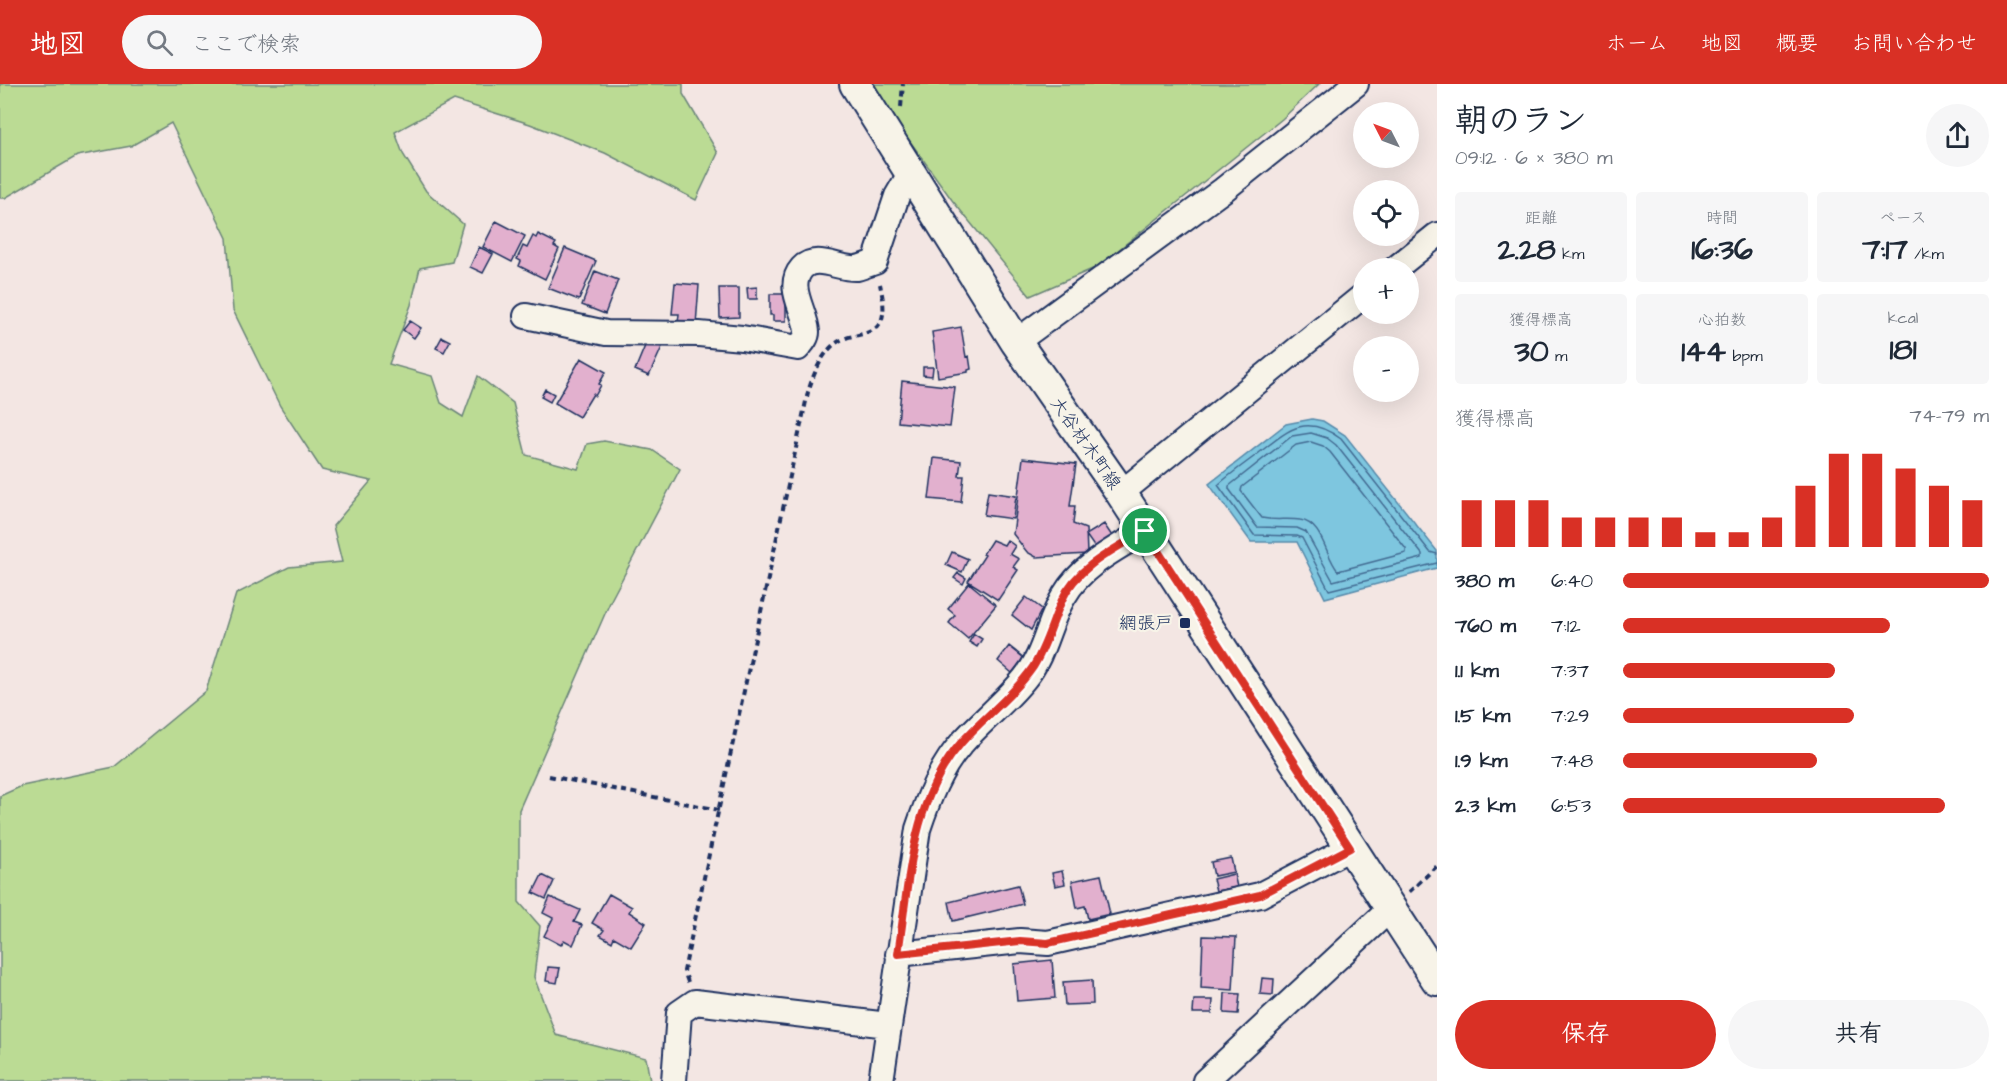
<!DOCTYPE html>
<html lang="ja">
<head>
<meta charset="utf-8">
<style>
  body { margin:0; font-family:"Architects Daughter","Klee One",sans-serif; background:#f6f6f7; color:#1f2937; height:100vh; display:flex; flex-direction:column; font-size:22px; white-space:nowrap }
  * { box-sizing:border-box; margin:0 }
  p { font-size:20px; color:#747a83 }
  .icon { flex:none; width:33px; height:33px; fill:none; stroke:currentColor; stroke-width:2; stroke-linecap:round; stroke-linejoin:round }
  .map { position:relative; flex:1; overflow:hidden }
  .details { display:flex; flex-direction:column; background:#fff; width:570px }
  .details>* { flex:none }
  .needle { width:39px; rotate:312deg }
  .buttons { position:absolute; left:1353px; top:18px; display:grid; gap:12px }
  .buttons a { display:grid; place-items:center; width:66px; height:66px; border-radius:50%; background:#fff; box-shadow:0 6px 24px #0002; font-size:30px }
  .pin { position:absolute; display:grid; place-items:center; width:51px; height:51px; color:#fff; margin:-26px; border:3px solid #fff; border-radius:50%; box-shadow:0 2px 6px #0007 }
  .round { display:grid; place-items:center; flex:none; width:63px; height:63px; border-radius:32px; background:#f6f6f7 }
  .overview { display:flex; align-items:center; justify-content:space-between; height:102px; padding:0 18px }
  h1 { font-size:33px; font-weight:700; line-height:45px }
  .metrics { display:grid; grid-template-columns:repeat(3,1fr); gap:9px; height:102px; padding:6px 18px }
  .metrics div { display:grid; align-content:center; border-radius:6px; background:#f6f6f7; text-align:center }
  .metrics b { font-size:30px; font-weight:700 }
  .metrics small { font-size:16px; font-weight:400 }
  .metrics p { font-size:16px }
  .chart { height:168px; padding:12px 18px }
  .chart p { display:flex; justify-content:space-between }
  .chart svg { width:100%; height:108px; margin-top:6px; stroke:#d93025; stroke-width:6 }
  .primary-button { display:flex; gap:12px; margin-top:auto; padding:12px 18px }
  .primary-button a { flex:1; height:69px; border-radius:36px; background:#d93025; color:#fff; font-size:24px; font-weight:700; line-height:69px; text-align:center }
  .primary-button a+a { background:#f6f6f7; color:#1f2937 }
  ul { padding:0 18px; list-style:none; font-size:20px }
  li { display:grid; grid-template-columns:96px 72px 1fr; align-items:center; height:45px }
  li i { height:15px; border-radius:8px; background:#d93025 }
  header { display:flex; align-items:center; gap:36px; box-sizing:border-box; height:84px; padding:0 30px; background:#d93025; color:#fff }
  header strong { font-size:28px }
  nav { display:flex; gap:33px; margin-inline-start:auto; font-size:21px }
  .search { width:420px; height:54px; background:#f6f6f7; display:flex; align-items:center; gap:15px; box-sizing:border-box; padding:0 21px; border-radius:33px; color:#747a83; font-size:22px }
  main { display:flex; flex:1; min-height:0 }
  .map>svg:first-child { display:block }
  .green { fill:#bbdb94; stroke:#6b8579; stroke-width:1.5 }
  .water { fill:#7ec6df; stroke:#568aab; stroke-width:1.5 }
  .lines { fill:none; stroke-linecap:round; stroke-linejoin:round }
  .shore { stroke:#436b92; stroke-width:1.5 }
  .building { fill:#e2b0ce; stroke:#1b2f5e; stroke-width:1.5 }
  .minor-casing { stroke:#1b2f5e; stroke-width:28 }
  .major-casing { stroke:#1b2f5e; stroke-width:34 }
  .path { stroke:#1b2f5e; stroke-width:4; stroke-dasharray:6 4.5; stroke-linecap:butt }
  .minor { stroke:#f7f3e8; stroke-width:24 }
  .major { stroke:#f7f3e8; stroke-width:30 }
  .route-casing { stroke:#fff; stroke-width:12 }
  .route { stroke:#d93025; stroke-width:8 }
  .poi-dot { fill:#1b2f5e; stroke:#f7f3e8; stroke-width:2 }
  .labels { text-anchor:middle; stroke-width:4.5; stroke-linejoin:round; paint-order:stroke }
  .street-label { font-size:18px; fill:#1b2f5e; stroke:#f7f3e8 }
  .poi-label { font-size:18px; fill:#1b2f5e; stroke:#f7f3e8; text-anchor:end }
</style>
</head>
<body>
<header>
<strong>地図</strong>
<div class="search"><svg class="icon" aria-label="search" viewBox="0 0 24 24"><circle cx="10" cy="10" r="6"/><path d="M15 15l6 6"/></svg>ここで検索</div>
<nav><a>ホーム</a><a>地図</a><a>概要</a><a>お問い合わせ</a></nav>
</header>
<main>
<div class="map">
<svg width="1437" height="997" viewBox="0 0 1437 997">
  <rect width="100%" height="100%" fill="#f3e6e3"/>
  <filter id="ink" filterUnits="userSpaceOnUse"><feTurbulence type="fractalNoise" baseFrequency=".0167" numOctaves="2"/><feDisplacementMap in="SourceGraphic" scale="12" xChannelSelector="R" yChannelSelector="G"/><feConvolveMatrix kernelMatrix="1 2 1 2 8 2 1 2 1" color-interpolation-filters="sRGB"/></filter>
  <g filter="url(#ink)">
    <path class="green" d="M0,0H683V10L718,69L696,116L605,69L530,40L454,16L395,48L403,70L426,107L463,140L452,178L420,184L411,221L389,280L432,292L441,319L463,333L478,292L513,319L526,371L578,385L587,360L604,357L652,366L680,385L611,516L519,726V818L540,842L534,893L556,951L646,974L650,997H0V712L22,702L114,683L206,607L236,510L289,483L342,478L333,442L371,397L322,386L280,322L233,226L227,154L171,39L131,62L77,72L5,114H0Z
      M869,0H1319L1282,35L1097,183L1030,212L952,116Z"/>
    <path class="water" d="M1312,335L1323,337L1345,351L1437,467V484L1325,514L1297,458H1251L1209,400L1286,340Z"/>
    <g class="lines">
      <path class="shore" d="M1311,349L1327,354L1336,361L1422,470V474L1333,497L1306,448L1297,444L1257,443L1229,405V402L1292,352Z
        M1311,358L1323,362L1330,368L1406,465V469L1338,487C1325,472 1323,439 1300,436C1287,434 1274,437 1262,434L1241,407L1242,403L1296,361Z
        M1437,470L1430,468L1341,355C1304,327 1286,348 1255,372C1243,381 1230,390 1218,401L1254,451L1297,452L1302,454L1329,506L1437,479"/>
    </g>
    <path class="building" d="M496,137L525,152L512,178L483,163Z
      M538,150L556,159L554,162L559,165L545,195L519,182L521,177L517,175L523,162L527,164L533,152L536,154Z
      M479,163L493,170L483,189L470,183Z
      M565,164L596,177L579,216L548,204Z
      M595,187L618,196L605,230L582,221Z
      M675,199L699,201L696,241L678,239L679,230H672Z
      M757,203V215H748L747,204Z
      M719,204H739V233L720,234Z
      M770,210H786V237H773V231H770Z
      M410,237L421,244L414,254L403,246Z
      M961,243L966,273L969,272L971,285L968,286V288L938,293L932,248Z
      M442,253L450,257L444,268L436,264Z
      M647,257L662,263L649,292L635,286Z
      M581,274L606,288L599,300L601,301L595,312L593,310L579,333L555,319Z
      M923,283H933L932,292L923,291Z
      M902,297L955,303L950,343L898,338Z
      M545,305L554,310L550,318L541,313Z
      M934,374L961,377L959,392H964L961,418L929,415Z
      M1023,374L1076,380L1070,422H1075L1073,440L1086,445L1087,470L1036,473L1027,468L1013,450Z
      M988,408L1016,412L1013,435L984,431Z
      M1104,440L1112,452L1095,464L1086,451Z
      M992,456L1004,461L1007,456L1015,462L1010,470L1019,475L1013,483L1018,486L998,516L968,497L985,471L983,470Z
      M952,468L968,475L962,488L946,481Z
      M958,489L966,494L963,500L954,494Z
      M969,499L996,521L968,555L949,539L955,531L948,525Z
      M1026,513L1042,525L1031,546L1012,531Z
      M974,550L982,555L977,563L969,558Z
      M1009,562L1024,574L1012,589L998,577Z
      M1231,774L1234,788L1214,792L1211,778Z
      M1062,787L1065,800L1055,802L1052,789Z
      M1234,790L1237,803L1216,807L1213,795Z
      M542,791L554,797L546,815L533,809Z
      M1101,791L1110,830L1088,835L1085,822L1077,824L1072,797Z
      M1018,801L1023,820L953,837L949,818Z
      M609,810L632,823L629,828L646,839L631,863L614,853L612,858L600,851L604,846L592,839Z
      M550,813L580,826L574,838L582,841L573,861L564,856L561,861L544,852L553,834L543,829Z
      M1203,852L1236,853L1233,906L1201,904Z
      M1052,876L1055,914L1017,917L1014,880Z
      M548,883L560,884L557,899L546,897Z
      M1262,894L1274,895L1273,911L1260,910Z
      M1092,896L1093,920L1065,921L1063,898Z
      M1225,909L1240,910L1238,930L1224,929Z
      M1194,916H1213L1212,929H1193Z"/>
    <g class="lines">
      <defs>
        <path id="minor" d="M1396,184L1437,151
          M526,232L606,249L699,250L742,254L798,264C802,259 807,254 807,248C806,227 785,203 802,184C816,169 840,186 857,184C862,183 869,180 875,178L897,112L911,88
          M1016,258L1223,106L1356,0
          M1121,409L1364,211
          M898,870L1020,857L1048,859L1260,811L1350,764
          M674,997L679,929L695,918L888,941
          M881,997L918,745C928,715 940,684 961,660C981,637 1006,618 1025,594C1045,570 1048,538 1064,512C1081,482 1115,465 1145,447
          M1205,997L1390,825"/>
        <path id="major" d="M855,0L1016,258L1121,409L1437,896"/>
      </defs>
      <use href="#minor" class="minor-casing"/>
      <use href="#major" class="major-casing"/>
      <path class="path" d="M901,23L903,0
        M549,692L719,726
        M1409,808L1437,782
        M688,898L684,887L808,308C813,292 821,270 836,259C849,250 859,253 871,247C889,239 883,215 880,200"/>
      <use href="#minor" class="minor"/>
      <use href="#major" class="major"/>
    </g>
  </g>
  <g class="lines" filter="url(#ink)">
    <defs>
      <path id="route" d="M1145,447L1350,764L1260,811L1048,859L1020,857L898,870C909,799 911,716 961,659C984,633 1013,612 1033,583C1046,563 1052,538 1062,516C1076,483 1115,465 1145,447Z"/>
    </defs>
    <use href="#route" class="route-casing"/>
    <use href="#route" class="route"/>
  </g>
  <rect class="poi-dot" x="1179" y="533" width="12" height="12" rx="3"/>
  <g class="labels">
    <g class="street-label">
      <text transform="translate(1086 359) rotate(55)" y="6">大谷材木町線</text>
    </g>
    <g class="poi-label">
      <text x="1173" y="545">網張戸</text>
    </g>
  </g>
</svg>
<div class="buttons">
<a><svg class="needle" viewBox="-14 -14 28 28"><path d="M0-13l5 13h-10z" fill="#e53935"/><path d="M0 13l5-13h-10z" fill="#747a83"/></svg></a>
<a><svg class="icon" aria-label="locate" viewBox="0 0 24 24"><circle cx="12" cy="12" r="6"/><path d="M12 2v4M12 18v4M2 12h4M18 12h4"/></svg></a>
<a>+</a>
<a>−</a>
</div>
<div class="pin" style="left:1145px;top:447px;background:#1e9e55"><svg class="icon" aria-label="arrive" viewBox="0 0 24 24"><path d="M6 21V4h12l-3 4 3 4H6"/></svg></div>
</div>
<section class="details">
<div class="overview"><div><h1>朝のラン</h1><p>09:12 · 6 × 380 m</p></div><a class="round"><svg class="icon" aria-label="share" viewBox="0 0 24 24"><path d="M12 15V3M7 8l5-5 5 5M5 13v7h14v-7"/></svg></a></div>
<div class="metrics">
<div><p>距離</p><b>2.28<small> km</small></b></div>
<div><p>時間</p><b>16:36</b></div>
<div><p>ペース</p><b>7:17<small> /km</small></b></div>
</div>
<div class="metrics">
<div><p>獲得標高</p><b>30<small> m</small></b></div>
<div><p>心拍数</p><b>144<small> bpm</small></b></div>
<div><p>kcal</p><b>181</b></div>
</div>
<div class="chart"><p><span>獲得標高</span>74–79 m</p>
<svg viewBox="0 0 160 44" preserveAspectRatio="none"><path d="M5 44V25M15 44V25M25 44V25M35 44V32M45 44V32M55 44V32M65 44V32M75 44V38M85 44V38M95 44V32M105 44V19M115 44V6M125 44V6M135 44V12M145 44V19M155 44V25"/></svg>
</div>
<ul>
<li><b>380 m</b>6:40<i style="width:100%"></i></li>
<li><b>760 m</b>7:12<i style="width:73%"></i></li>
<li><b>1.1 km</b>7:37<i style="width:58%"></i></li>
<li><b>1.5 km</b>7:29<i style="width:63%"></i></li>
<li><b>1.9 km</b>7:48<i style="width:53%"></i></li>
<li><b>2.3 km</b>6:53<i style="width:88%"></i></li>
</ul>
<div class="primary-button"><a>保存</a><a>共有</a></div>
</section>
</main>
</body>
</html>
